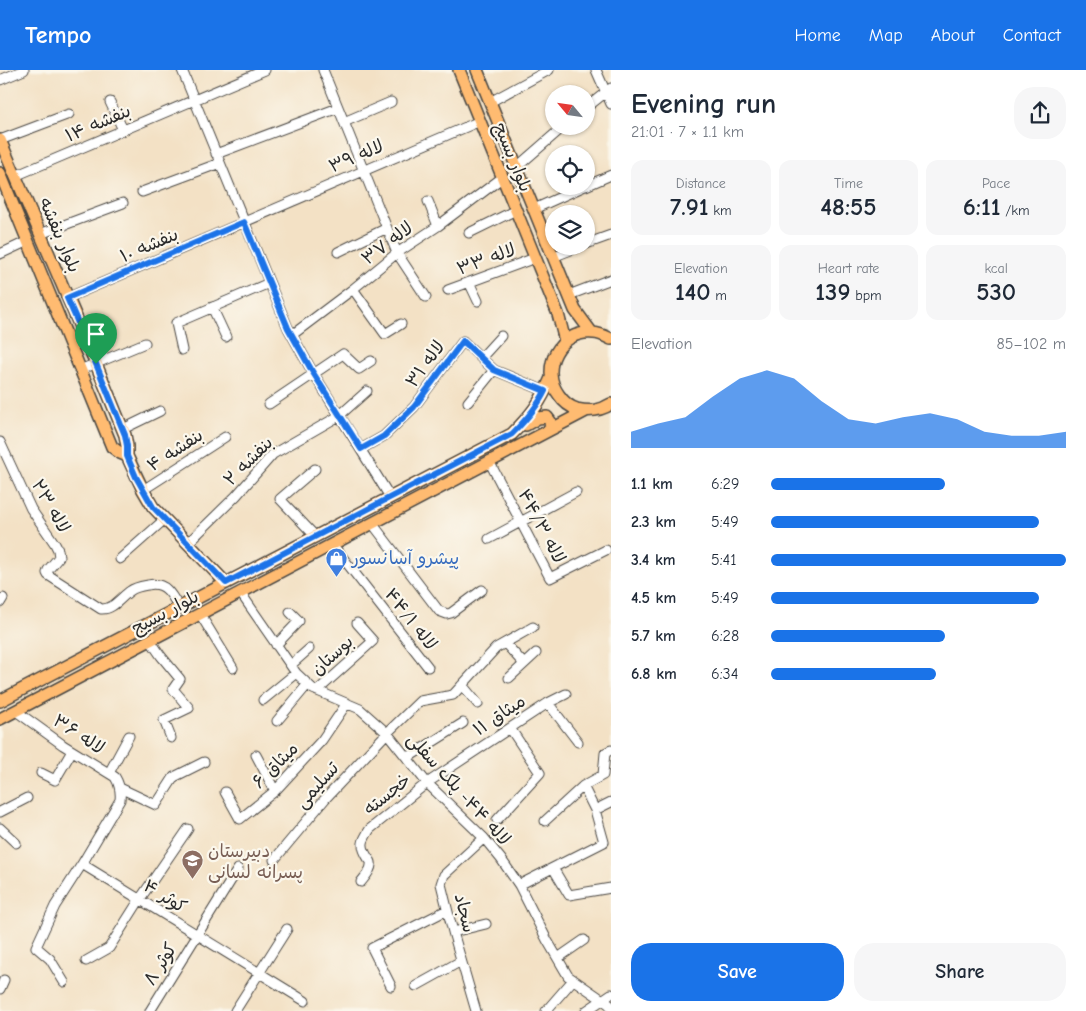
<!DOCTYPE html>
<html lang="en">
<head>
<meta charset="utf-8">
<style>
  body { margin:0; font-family:"Comic Neue","Playpen Sans Arabic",sans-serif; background:#f6f6f7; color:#1f2937; height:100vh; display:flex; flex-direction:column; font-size:19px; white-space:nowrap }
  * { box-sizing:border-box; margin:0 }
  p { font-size:16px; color:#747a83 }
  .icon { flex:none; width:28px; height:28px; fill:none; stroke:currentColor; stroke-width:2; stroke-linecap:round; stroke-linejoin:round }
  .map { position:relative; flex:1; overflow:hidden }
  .panel { display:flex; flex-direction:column; background:#fff; width:475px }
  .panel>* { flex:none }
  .needle { width:32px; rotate:299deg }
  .fabs { position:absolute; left:545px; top:15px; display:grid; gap:10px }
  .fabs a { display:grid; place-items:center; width:50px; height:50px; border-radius:50%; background:#fff; box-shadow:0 1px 4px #0004; font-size:25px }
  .pin { position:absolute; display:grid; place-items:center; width:42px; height:42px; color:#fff; margin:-51px -21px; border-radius:50% 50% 50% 0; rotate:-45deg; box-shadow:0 0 5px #0007 }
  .pin .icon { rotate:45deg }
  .round { display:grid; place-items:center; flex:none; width:52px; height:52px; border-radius:20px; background:#f6f6f7 }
  .summary { display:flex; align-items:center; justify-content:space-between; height:85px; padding:0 20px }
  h1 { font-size:28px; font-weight:800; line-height:38px }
  .stats { display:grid; grid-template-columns:repeat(3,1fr); gap:8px; height:85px; padding:5px 20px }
  .stats div { display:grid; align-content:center; border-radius:12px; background:#f6f6f7; text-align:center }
  .stats b { font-size:25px; font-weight:800 }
  .stats small { font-size:14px; font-weight:400 }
  .stats p { font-size:14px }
  .chart { height:140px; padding:10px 20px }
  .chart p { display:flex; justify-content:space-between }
  .chart svg { width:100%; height:90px; margin-top:5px; fill:#1a73e8; opacity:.7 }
  .cta { display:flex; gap:10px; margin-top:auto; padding:10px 20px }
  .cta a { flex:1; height:58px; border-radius:20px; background:#1a73e8; color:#fff; font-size:20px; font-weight:800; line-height:58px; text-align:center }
  .cta a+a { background:#f6f6f7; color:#1f2937 }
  ul { padding:0 20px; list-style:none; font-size:16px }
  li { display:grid; grid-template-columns:80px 60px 1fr; align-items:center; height:38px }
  li i { height:12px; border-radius:6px; background:#1a73e8 }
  header { display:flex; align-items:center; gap:30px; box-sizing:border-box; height:70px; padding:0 25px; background:#1a73e8; color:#fff }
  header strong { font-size:24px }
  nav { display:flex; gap:28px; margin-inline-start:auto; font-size:18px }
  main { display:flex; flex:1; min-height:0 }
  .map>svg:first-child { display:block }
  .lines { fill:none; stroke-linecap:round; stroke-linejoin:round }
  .minor-casing { stroke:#494642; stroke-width:11 }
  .major-casing { stroke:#494642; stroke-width:14 }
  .minor { stroke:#fff; stroke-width:9 }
  .major { stroke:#ffbb71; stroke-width:11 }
  .route-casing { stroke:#fff; stroke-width:10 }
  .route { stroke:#1a73e8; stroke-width:6 }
  .labels { text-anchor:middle; stroke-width:4.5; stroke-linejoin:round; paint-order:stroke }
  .street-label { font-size:18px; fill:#2b2b2b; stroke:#fbf7ec }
  .shop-label { font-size:18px; fill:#366cbe; stroke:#fbf7ec; text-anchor:start }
  .education-label { font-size:18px; fill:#785e54; stroke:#fbf7ec; text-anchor:start }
</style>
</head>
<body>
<header>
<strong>Tempo</strong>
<nav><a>Home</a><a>Map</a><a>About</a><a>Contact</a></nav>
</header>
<main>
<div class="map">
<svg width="611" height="941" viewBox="0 0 611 941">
  <rect width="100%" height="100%" fill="#fbf7ec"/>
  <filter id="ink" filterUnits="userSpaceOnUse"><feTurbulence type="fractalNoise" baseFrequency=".02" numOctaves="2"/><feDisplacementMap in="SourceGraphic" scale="10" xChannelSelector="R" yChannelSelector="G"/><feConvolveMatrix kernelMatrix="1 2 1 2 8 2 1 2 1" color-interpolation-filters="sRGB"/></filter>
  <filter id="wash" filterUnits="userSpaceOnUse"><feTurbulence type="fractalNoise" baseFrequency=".0096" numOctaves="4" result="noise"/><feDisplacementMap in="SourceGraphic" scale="20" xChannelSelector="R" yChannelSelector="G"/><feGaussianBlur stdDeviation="1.12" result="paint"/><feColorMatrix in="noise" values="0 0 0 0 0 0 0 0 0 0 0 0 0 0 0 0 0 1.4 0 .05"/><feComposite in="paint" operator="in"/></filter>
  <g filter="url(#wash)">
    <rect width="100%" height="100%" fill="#f3e1c5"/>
  </g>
  <g filter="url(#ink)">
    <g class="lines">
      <defs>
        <path id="minor" d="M182,0L288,258L312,301L390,427
          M323,0L397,183L426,227
          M596,0L611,34
          M0,10L24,0
          M110,32L123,60
          M490,32L549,0
          M586,38L611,18
          M344,52L391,32
          M0,70L69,44
          M216,84L338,38
          M517,97L564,56
          M15,106L265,0
          M586,116L611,105
          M142,122L220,93
          M428,131L438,156
          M534,139L585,116
          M469,163L516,140
          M40,164L123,133
          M586,174L611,165
          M338,182L387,158
          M0,184L28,171
          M553,187L581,176
          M469,212L478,231
          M353,219L385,264L401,254
          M448,220L535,188
          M569,225L611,209
          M67,228L480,51
          M212,237L226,267
          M292,265L353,219L397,183L438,156L503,107
          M182,280L176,253L269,213
          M481,288L501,266
          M80,300L145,273
          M468,332L494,300
          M269,334L343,284L359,299L371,291
          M123,359L160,341
          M0,372L31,439L55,474L58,480L59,487L48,500L47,503L48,505L101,539C113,540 121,527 130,521C135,517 142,516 148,515C165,511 172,525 179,538
          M361,379L384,366L414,337L463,271L494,300L545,321
          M489,391L550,508L606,480
          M315,399L280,429L316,467
          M143,420L225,367
          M372,453L439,541L447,544L451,543L482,520
          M489,469L576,422
          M188,473L236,426L273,384L339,346L367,321
          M332,474L428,597
          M120,489L165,449
          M240,522L296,603L313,619L360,639L387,663L427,713L484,768L501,789L519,815L547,870L568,906L610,935L611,938
          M0,533L3,528
          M200,544L233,598
          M150,570L161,586L180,609L173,619L189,638L164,650L171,668
          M505,573L524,594
          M276,575L299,551L290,542
          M291,595L309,579
          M509,608L536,583
          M462,615L478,634
          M317,621L373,571L357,553
          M263,630L296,603
          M548,633L566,624
          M16,641L63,675L115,707C120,715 121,721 120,730L82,794L305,931
          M277,651L308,614
          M256,685L275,721
          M407,688L463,653
          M41,703L55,710L72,681
          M109,703L129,666
          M120,718L156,735L174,707L204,692
          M225,722L240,749L275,721L322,670L347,633
          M595,740L583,716L603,705L605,683L611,680
          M0,742L27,728
          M497,750L540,703L510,658
          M545,751L583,716
          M0,758L16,773
          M274,790L325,729L387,663L420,631L453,625L496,578L533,557
          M553,798L569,825L611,818
          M361,812C364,808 371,801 371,795C372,792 370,790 368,788C360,775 362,771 370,759L427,713L548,633L578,672
          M519,815L604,772L595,740L611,732
          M453,862L486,854
          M558,888L584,870
          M86,891L109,878L140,829L188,759
          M64,912L50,889L36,877L55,836L82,794
          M391,916L372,878L447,840
          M416,916L461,891
          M0,919L4,910
          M150,941L238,799
          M235,941L287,859
          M476,941L453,862L441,814L444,805L484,768
          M546,941L573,910
          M586,941L611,924"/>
        <path id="major" d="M459,0L558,244L565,271
          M477,0L575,240L592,263
          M0,70L94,289L125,365L127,376V386L143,420L153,437L226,513
          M0,103L112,377L120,383L127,386
          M611,269C605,266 599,263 593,263C559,260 539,299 559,325C563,331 570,337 577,339C590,342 600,341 611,334
          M526,355L538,348L547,347L550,351L551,359
          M0,631L512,364C531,345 540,334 551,308
          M0,649L586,341"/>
      </defs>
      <use href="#minor" class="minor-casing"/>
      <use href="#major" class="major-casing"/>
      <use href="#minor" class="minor"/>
      <use href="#major" class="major"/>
    </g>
  </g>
  <g class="lines" filter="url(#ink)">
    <defs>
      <path id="route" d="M244,152L288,258L312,301L361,379L384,366L414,337L463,271L494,300L545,321C537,338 525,351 512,364L226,513L153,437L136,407L127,386V376L125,365L94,289L67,228Z"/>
    </defs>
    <use href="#route" class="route-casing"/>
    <use href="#route" class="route"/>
  </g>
  <defs>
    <symbol id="shop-pin" viewBox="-11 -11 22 30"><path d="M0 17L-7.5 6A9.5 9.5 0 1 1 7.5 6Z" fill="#3f7fe0" stroke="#fbf7ec"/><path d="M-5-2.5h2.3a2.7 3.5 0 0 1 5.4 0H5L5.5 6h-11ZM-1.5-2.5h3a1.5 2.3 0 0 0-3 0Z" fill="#fff"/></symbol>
    <symbol id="school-pin" viewBox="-11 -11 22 30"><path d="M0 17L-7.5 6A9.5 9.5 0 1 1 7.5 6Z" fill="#8d6e63" stroke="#fbf7ec"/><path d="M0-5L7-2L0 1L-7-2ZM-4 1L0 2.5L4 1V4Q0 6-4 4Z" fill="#fff"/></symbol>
  </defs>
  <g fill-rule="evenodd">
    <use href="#shop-pin" x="324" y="476" width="25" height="34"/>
    <use href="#school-pin" x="180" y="778" width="25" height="34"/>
  </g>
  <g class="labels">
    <g class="street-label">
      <text transform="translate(98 53) rotate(-23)" y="6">بنفشه ۱۴</text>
      <text transform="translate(356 86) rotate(-23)" y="6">لاله ۳۹</text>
      <text transform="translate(513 87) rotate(68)" y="6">بلوار بسیج</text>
      <text transform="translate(60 165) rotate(67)" y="6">بلوار بنفشه</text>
      <text transform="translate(387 173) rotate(-37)" y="6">لاله ۳۷</text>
      <text transform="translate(149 175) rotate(-23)" y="6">بنفشه ۱۰</text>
      <text transform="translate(486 189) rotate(-20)" y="6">لاله ۳۳</text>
      <text transform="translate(425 294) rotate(-54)" y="6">لاله ۳۱</text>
      <text transform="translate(175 380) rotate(-33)" y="6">بنفشه ۴</text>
      <text transform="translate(248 391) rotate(-45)" y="6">بنفشه ۲</text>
      <text transform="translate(51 436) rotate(60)" y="6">لاله ۲۳</text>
      <text transform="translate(542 456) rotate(62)" y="6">لاله ۴۴/۳</text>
      <text transform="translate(165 542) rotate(-28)" y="6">بلوار بسیج</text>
      <text transform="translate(411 549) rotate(52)" y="6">لاله ۴۴/۱</text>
      <text transform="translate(332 585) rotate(-42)" y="6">بوستان</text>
      <text transform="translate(499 645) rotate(-34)" y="6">میثاق ۱۱</text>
      <text transform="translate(79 664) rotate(33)" y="6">لاله ۳۶</text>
      <text transform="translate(275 695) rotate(-45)" y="6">میثاق ۶</text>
      <text transform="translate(317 715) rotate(-48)" y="6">تسلیمی</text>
      <text transform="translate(459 719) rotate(48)" y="6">لاله ۴۴- پلک سفلی</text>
      <text transform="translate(387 724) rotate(-39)" y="6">خجسته</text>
      <text transform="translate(165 826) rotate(32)" y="6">کوثر ۴</text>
      <text transform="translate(465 843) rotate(76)" y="6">سجاد</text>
      <text transform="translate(160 894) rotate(-58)" y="6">کوثر ۸</text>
    </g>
    <g class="shop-label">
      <text x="352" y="494">پیشرو آسانسور</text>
    </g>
    <g class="education-label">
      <text x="208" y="787">دبیرستان<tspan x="208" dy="21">پسرانه لسانی</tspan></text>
    </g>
  </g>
</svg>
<div class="fabs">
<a><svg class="needle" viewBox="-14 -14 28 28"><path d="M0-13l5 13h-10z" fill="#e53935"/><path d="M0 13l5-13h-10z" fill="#747a83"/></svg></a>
<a><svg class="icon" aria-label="locate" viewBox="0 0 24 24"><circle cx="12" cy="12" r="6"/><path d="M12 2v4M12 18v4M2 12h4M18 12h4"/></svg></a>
<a><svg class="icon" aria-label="layers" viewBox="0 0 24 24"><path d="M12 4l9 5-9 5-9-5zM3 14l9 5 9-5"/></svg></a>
</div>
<div class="pin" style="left:96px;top:294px;background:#1e9e55"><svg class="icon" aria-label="arrive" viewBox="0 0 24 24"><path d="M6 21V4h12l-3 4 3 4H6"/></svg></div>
</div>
<section class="panel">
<div class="summary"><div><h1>Evening run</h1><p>21:01 · 7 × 1.1 km</p></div><a class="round"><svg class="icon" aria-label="share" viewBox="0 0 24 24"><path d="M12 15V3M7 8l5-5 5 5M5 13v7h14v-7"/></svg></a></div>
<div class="stats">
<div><p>Distance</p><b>7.91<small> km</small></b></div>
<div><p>Time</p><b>48:55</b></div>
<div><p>Pace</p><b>6:11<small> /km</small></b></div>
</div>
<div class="stats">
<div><p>Elevation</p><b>140<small> m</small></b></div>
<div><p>Heart rate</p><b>139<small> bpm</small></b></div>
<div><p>kcal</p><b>530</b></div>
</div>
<div class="chart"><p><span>Elevation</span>85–102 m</p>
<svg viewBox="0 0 160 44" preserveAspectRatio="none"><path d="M0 44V36L10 32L20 29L30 19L40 10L50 6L60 10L70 21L80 30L90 32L100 29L110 27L120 30L130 36L140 38L150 38L160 36V44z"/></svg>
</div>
<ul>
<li><b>1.1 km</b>6:29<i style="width:59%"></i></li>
<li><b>2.3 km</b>5:49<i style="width:91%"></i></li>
<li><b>3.4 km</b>5:41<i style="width:100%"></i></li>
<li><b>4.5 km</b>5:49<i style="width:91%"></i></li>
<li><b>5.7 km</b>6:28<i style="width:59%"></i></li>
<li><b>6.8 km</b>6:34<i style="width:56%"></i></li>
</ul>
<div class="cta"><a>Save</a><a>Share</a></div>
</section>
</main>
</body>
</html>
